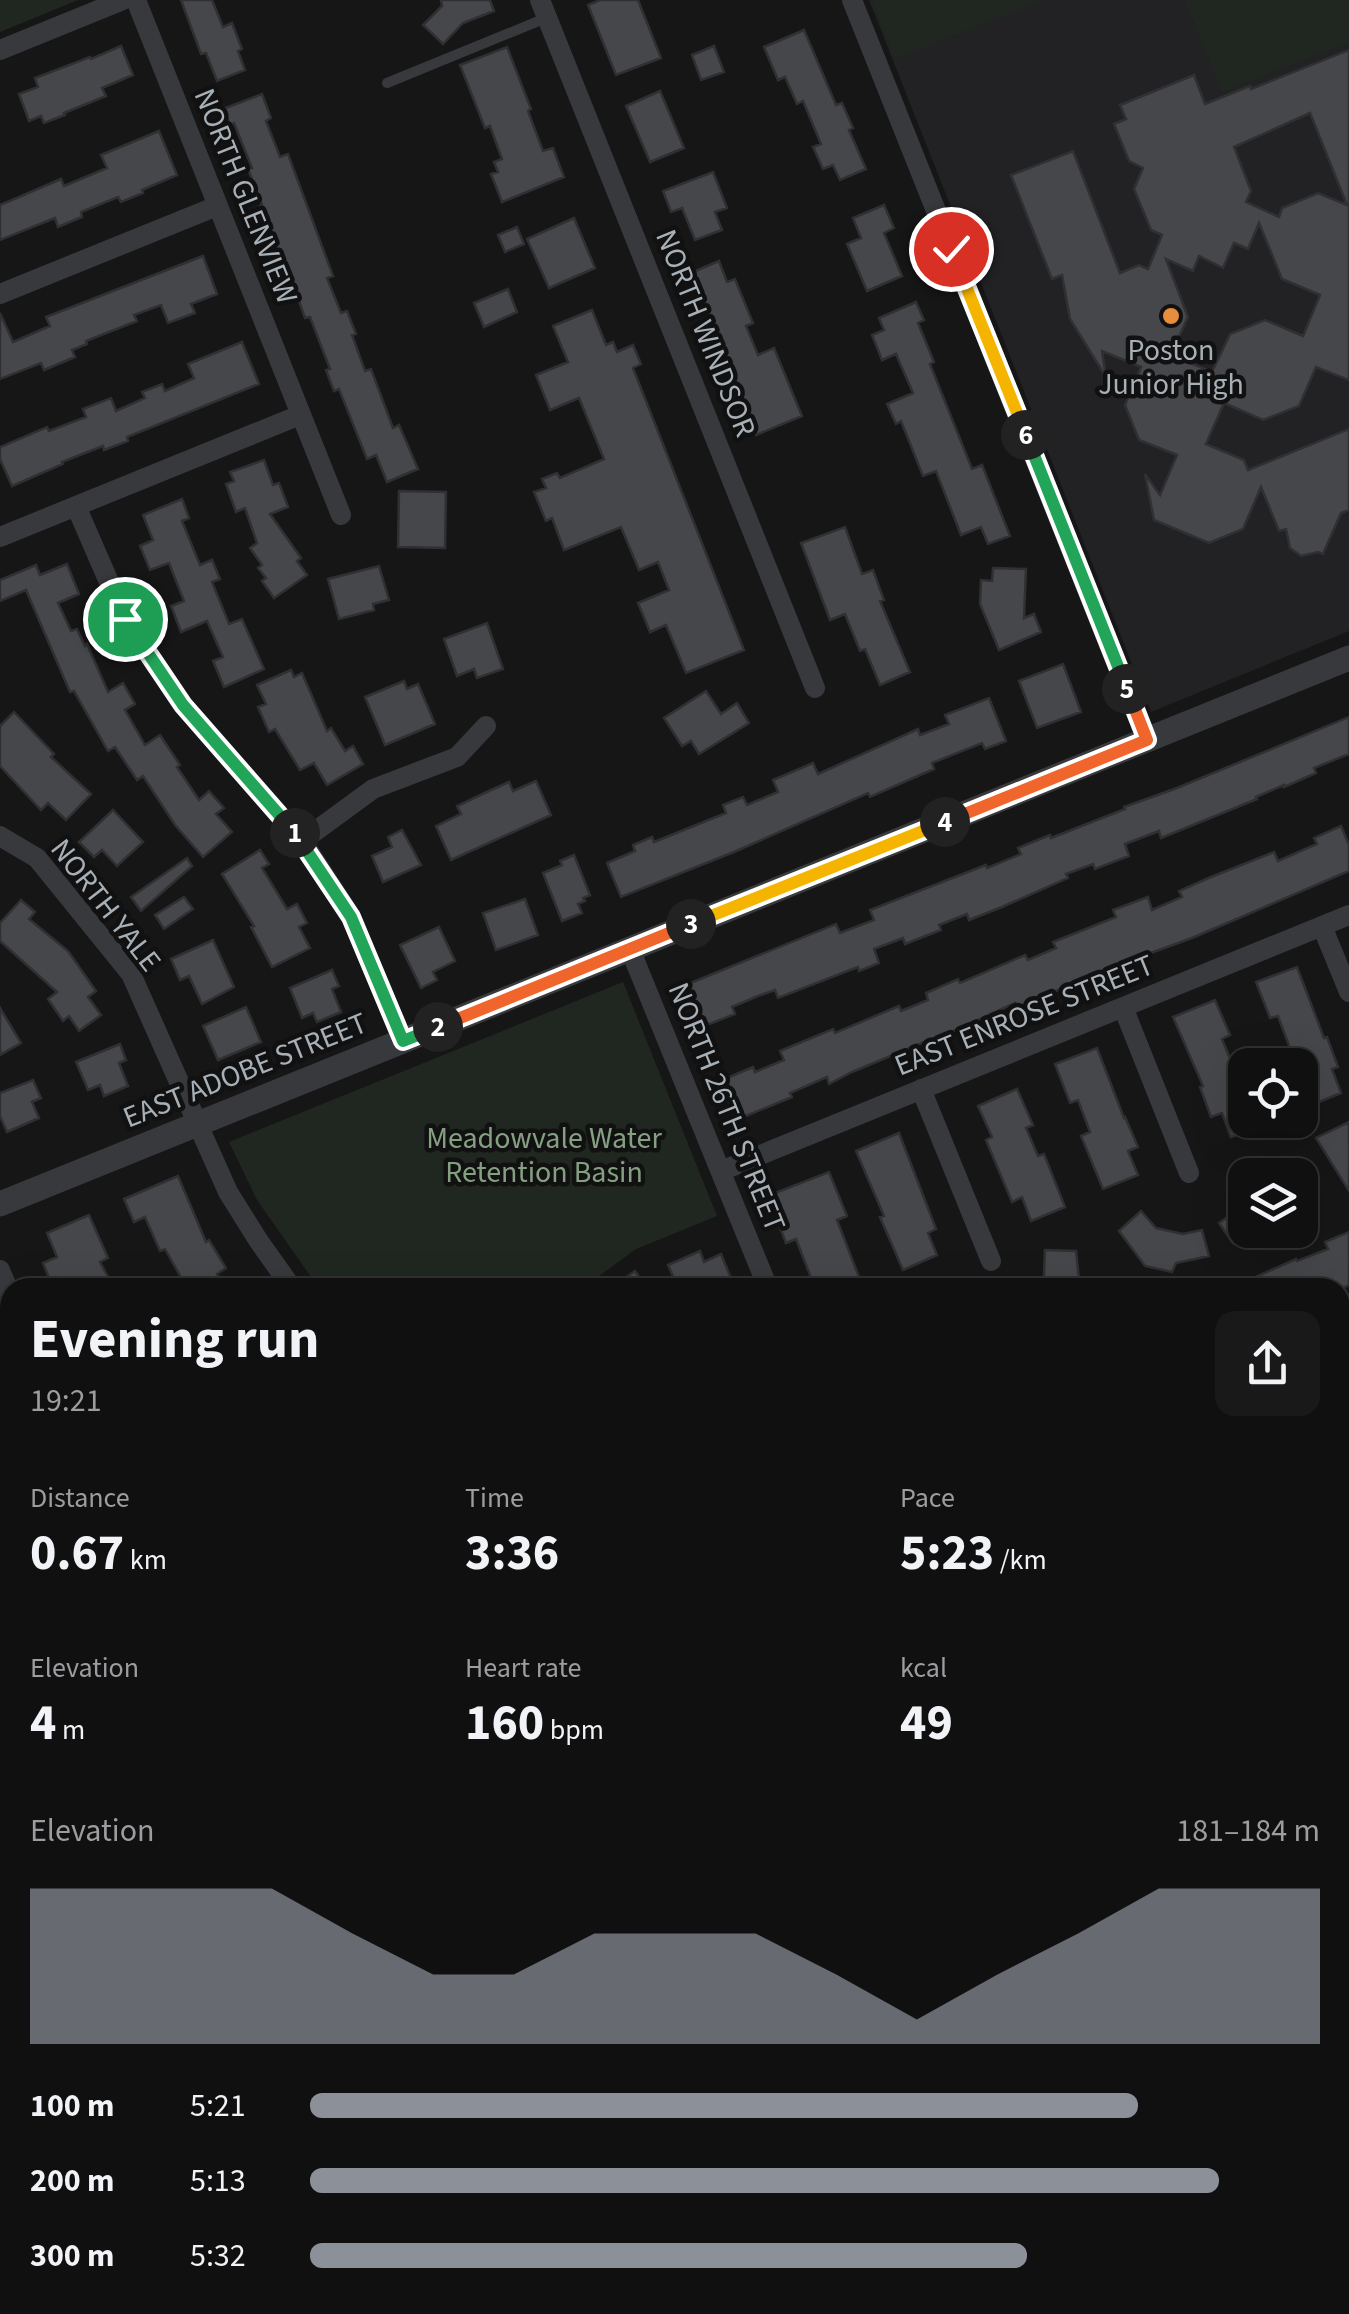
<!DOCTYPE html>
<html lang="en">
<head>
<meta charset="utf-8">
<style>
  body { margin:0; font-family:"Source Sans 3",sans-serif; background:#19191a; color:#f1f3f6; height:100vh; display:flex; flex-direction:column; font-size:38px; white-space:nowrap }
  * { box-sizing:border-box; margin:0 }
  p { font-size:32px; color:#9c9d9f }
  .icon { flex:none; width:55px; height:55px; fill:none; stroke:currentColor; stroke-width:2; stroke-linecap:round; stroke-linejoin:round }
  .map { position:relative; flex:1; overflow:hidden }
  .side { position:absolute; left:0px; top:1278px; width:1350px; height:1038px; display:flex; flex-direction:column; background:#101011; border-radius:30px 30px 0 0; box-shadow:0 10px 40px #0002,0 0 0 2px #303031 }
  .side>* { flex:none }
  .fabs { position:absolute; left:1228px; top:1048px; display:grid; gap:20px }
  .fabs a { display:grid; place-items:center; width:90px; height:90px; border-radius:20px; background:#101011; box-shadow:0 10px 40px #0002,0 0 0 2px #303031; font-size:50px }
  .pin { position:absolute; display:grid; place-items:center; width:85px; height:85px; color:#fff; margin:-42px; border:5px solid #fff; border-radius:50%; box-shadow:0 2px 10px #0007 }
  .km { position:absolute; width:50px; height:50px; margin:-25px; border-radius:50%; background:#222; color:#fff; font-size:28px; line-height:50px; text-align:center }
  .round { display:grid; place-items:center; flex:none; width:105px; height:105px; border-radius:20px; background:#19191a }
  .head { display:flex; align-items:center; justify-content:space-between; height:170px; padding:0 30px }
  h1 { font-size:55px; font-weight:700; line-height:75px }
  .metrics { display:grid; grid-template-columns:repeat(3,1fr); gap:15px; height:170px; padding:10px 30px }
  .metrics div { display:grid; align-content:center }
  .metrics b { font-size:50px; font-weight:700 }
  .metrics small { font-size:28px; font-weight:400 }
  .metrics p { font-size:28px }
  .chart { height:280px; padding:20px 30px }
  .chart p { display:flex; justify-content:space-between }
  .chart svg { width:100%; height:180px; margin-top:10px; fill:#8c9099; opacity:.7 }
  ul { padding:0 30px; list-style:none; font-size:32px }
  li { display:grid; grid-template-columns:160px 120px 1fr; align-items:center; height:75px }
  li i { height:25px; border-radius:12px; background:#8c9099 }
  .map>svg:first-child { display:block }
  .built { fill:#222224 }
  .green { fill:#202720 }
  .building { fill:#45474a; stroke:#303033; stroke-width:2.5; fill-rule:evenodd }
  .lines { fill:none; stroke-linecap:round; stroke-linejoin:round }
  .service { stroke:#37393c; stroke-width:10 }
  .minor { stroke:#37393c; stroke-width:20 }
  .tertiary { stroke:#37393c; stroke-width:25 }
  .split-1-casing { stroke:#fff; stroke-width:20 }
  .split-2-casing { stroke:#fff; stroke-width:20 }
  .split-3-casing { stroke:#fff; stroke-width:20 }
  .split-4-casing { stroke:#fff; stroke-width:20 }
  .split-5-casing { stroke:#fff; stroke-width:20 }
  .split-6-casing { stroke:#fff; stroke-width:20 }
  .split-7-casing { stroke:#fff; stroke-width:20 }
  .split-1 { stroke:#22a559; stroke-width:12 }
  .split-2 { stroke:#22a559; stroke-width:12 }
  .split-3 { stroke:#f0652b; stroke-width:12 }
  .split-4 { stroke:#f5b400; stroke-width:12 }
  .split-5 { stroke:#f0652b; stroke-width:12 }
  .split-6 { stroke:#22a559; stroke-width:12 }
  .split-7 { stroke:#f5b400; stroke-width:12 }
  .poi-dot { fill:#e68d3e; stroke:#111112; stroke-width:4 }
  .labels { text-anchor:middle; stroke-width:9; stroke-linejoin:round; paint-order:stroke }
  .street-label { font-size:30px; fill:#a8b0b7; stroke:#111112 }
  .poi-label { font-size:30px; fill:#a8b0b7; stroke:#111112 }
  .park-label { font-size:30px; fill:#85a081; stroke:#111112 }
</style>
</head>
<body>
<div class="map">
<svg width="1349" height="2314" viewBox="0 0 1349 2314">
  <rect width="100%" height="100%" fill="#161617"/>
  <path class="built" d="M869,0H1349V631L1151,712Z"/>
  <path class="green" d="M0,0H78L0,32Z
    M872,0H1043L895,59Z
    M1185,0H1349V42L1222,92Z
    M623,982L717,1216L636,1249L584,1287H318L257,1200L229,1142Z"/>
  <path class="building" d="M181,0H212L223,27L232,23L242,49L238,51L245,70L217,81L206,53L201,54Z
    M441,0H490L494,11L463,23L443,44L423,25L442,6Z
    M600,0H638L661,58L616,75L588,5Z
    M804,30L836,105L842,103L853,128L849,130L866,169L840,180L833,165L823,169L813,147L821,144L803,101L797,104L785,77L778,80L764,47Z
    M121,46L133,75L102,88L106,96L64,113L65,115L44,123L41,116L29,121L19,94L38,87L35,78L90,57L91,59Z
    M714,46L724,72L701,80L692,55Z
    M507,47L531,109L528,111L543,151L553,148L564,177L502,202L491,174L498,172L494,162L502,159L490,126L485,128L460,65Z
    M1349,50V380L1316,367L1299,406L1263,420L1224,403L1206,444L1244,460L1248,470L1349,429V510L1341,513L1323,554L1318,552L1301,556L1290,548L1286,529L1279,531L1261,487L1243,529L1209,543L1154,520L1145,474L1160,495L1177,455L1139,440L1125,405L1141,367L1102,351L1106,377L1070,319L1062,275L1052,279L1011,175L1073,151L1120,273L1139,265L1148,269L1162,235L1151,230L1134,189L1143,168L1129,161L1114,124L1126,119L1120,105L1194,75L1205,104L1250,86L1251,89ZM1310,113L1347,205L1318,193L1282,208L1279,217L1246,202L1251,191L1234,147ZM1259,223L1282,279L1320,295L1303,336L1265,320L1230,334L1212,372L1171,355L1188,317L1166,259L1193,271L1199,256L1223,268L1234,243L1248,249Z
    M660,91L684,148L650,162L626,106Z
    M262,94L271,118L266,121L280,157L288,154L333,276L327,278L341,313L347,311L356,334L352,335L365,371L371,369L393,428L399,425L418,469L387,482L376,455L367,459L339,389L334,391L326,370L330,369L310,317L305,318L283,256H280L260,206L262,205L248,169L252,168L234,123L230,125L223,109Z
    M159,131L177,175L142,190L143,193L121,202L118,197L81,212L82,217L58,227L55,218L0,240V205L61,179L64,186L107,168L101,155Z
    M713,172L727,208L715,212L722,230L695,240L682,208L671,212L663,191Z
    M884,205L894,228L884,233L902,276L867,291L847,244L861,238L853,218Z
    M574,218L595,268L549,288L527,239Z
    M517,227L524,244L505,252L498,235Z
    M203,256L217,294L191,304L195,313L168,323L161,305L134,315L137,321L86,341L87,344L72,350L75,357L44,370L41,363L0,379V313L13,342L50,326L46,317Z
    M719,261L727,282L735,279L753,323L746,326L758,355L774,348L802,416L756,435L693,272Z
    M508,289L517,312L484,327L474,303Z
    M916,302L924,320L918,323L934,362L930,364L972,469L982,465L1010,536L988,544L981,527L961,535L936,471L923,476L901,421L896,424L887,404L913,393L896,354L882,360L872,335L884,330L879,318Z
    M592,310L606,345L613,342L617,352L633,345L641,364L633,368L744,650L686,673L666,625L650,632L638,603L669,590L658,562L639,570L621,527L564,550L552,518L546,521L534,492L546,488L542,479L557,473L560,478L604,459L579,398L550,410L536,375L568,362L553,326Z
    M242,342L259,384L127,437L128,441L104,450L103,446L62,462L63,464L12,486L0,459V447L47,427L49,431L86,417L83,409L111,398L116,411L145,398L142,392L162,384L165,391L194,378L188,364Z
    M264,460L273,485L279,483L288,507L270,514L301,558L297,561L307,575L274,598L262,581L266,578L258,568L262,565L250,548L257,543L245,508L236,512L226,484L234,481L230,472Z
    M399,491L446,492L445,548L398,547Z
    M182,499L189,518L182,521L200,565L212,560L220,579L212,582L229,624L242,619L264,669L224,687L213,661L223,657L207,621L181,632L171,606L184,601L169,563L150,570L140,546L153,540L143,515Z
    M845,527L862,574L873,570L884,600L880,601L910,672L880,685L865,649L860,651L845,614L830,620L801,543Z
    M67,564L79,594L58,603L71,631L77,629L85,646L87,644L108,692L123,683L135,704L125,710L145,745L160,735L180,765L177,767L199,800L209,791L224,808L216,814L232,832L203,857L175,825L143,776L137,780L115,747L108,751L74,691L70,692L26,590L0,601V580L36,565L40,575Z
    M379,566L389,600L373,604L374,610L339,619L328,579Z
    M993,568L1026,569L1024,618L1034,614L1041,632L999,650L980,604L981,580L992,581Z
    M487,623L503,669L477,678L474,669L457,676L444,639Z
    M1063,664L1081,712L1037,728L1019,681Z
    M291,670L294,677L302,673L327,731L331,728L345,751L353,746L363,764L327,785L314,763L300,770L275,729L269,732L258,707L266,704L257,685Z
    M404,681L407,689L418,684L435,724L385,745L365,697Z
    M706,691L721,714L737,703L749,723L699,754L691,741L682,746L664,718Z
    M989,698L1006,741L985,749L982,743L932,763L934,769L870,797L868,793L734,852L621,897L607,863L635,851L633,845L652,837L654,842L726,813L723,805L743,797L747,805L778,792L773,780L813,763L818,774L918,729L920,735L949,724L945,715Z
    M14,712L54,754L51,757L91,794L66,820L48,803L41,810L0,766V726Z
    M1349,717V754L1314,768L1316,773L1284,787V785L1256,797L1257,799L1161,838L1159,831L1125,844L1129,856L1095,869L1093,864L1066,874L1068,878L1002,907L969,920L967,914L939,925L941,930L905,944L903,938L874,949L879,963L859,971L858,967L778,998L775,990L758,996L732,1007L735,1014L699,1028L683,986L836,924L840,933L874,920L870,910L986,865L987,868L1021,854L1018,848L1050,835L1051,838L1125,809L1124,807L1177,788Z
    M536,781L551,815L451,860L436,826L461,814L457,806L491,790L509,782L513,791Z
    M113,810L143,842L117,866L102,850L94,857L79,842Z
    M1341,826L1349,845V871L1192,938L1104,970L1017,1008L1015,1003L925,1044L924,1042L852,1072L829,1084L827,1077L790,1093L792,1097L736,1120L720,1081L753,1067L755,1072L784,1060L780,1051L833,1029L835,1033L899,1006L901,1011L928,1000L926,993L958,979L960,983L1025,955L1028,960L1056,948L1053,942L1116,917L1113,910L1148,897L1152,910L1182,897L1179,891L1211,877L1274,852L1278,861L1317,844L1314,838Z
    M402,830L421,865L383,882L372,856L392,847L388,837Z
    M260,850L269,864L262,868L287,909L297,904L307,923L299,927L310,948L272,967L251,927L254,926L222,874Z
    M574,855L590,895L583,898L585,901L578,904L582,913L562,921L543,873L562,865L560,861Z
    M187,858L192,866L141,911L131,897Z
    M184,897L193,909L164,929L155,915Z
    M525,899L538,935L496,950L483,913Z
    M21,900L35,912L29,919L68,951L96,991L88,997L101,1015L79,1031L69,1016L63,1021L48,999L57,992L0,941V923Z
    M439,927L455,961L433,972L437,980L421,988L400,945Z
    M213,940L234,987L202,1004L189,976L180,980L171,959Z
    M1297,967L1324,1038L1327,1037L1338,1067L1332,1069L1341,1093L1304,1108L1300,1098V1065H1287L1283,1054L1291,1051L1278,1016L1270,1018L1256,982Z
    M332,970L339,986L332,989L341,1012L317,1022L313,1013L302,1018L290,988Z
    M1215,1000L1230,1035L1222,1039L1236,1073L1245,1069V1120L1272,1121L1231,1137L1222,1113L1211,1117L1200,1087L1203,1086L1173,1017Z
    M246,1007L261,1042L218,1060L203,1026Z
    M0,1008L21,1043L0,1055Z
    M120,1044L126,1060L119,1063L128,1086L104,1096L100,1085L88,1090L76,1062Z
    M1097,1048L1124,1118L1125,1117L1138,1147L1128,1151L1138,1175L1103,1189L1081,1136L1090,1132L1078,1100L1070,1103L1055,1064Z
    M33,1080L41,1098L32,1102L39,1118L7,1132L0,1116V1093Z
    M1017,1089L1033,1125L1026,1128L1038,1156L1044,1154L1065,1207L1031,1221L1022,1197L1012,1202L986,1140L992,1137L978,1106Z
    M1349,1122V1191L1316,1138Z
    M899,1133L936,1229L928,1233L937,1255L903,1270L880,1217L884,1216L856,1151Z
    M829,1172L847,1216L837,1220L859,1277L853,1280L856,1288H815L796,1239L786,1243L779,1225L786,1222L775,1193Z
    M178,1176L206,1242L209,1240L226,1268L217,1274L226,1288H187L165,1249L160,1251L145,1217L134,1222L124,1199Z
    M1245,1205V1236L1233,1243L1219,1223Z
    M1141,1211L1156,1228L1183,1234L1202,1230L1209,1256L1176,1263L1172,1272L1145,1266L1119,1231Z
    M89,1215L108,1258L100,1262L114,1288H53L43,1263L57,1257L47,1233Z
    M1349,1232V1285L1343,1288H1231L1296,1259L1297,1261L1328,1249L1325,1242Z
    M1045,1250L1076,1251L1080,1288H1037L1044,1275Z
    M700,1251L704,1262L721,1254L735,1288H678L668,1265Z
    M635,1271L647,1288H611Z"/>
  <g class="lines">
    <path class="service" d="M387,83L546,18"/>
    <path class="minor" d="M136,0L341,515
      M540,0L815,688
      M852,0L1147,740
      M0,50L123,0
      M0,294L217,206
      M76,506L125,619L183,705L302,841L351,917L403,1041
      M0,537L300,415
      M0,836L37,858L131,974L228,1192L258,1240L292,1288
      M302,841L373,789L457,757L486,726
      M1322,926L1349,992
      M630,949L768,1288
      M1123,1007L1189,1173
      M921,1089L991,1261
      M721,1171L1349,915
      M0,1270L10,1294
      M1340,1334L1349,1331
      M1340,1586L1349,1582
      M0,1825L10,1821
      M1340,1852L1349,1848
      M0,1890L10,1915
      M1340,2132L1349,2128
      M0,2268L10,2264
      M438,2305L442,2314
      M1172,2305L1175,2314
      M519,2314L537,2305
      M953,2314L967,2305"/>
    <path class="tertiary" d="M0,1204L1349,658"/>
  </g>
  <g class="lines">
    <defs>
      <path id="split-1" d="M125,619L183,705L295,833"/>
      <path id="split-2" d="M295,833L351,917L403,1041L438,1027"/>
      <path id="split-3" d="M438,1027L691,924"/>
      <path id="split-4" d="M691,924L945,822"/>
      <path id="split-5" d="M945,822L1147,740L1127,689"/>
      <path id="split-6" d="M1026,435L1127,689"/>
      <path id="split-7" d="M951,249L1026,435"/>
    </defs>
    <use href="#split-1" class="split-1-casing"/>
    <use href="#split-2" class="split-2-casing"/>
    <use href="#split-3" class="split-3-casing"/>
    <use href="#split-4" class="split-4-casing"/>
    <use href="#split-5" class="split-5-casing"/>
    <use href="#split-6" class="split-6-casing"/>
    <use href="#split-7" class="split-7-casing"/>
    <use href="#split-1" class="split-1"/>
    <use href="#split-2" class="split-2"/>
    <use href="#split-3" class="split-3"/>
    <use href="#split-4" class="split-4"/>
    <use href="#split-5" class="split-5"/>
    <use href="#split-6" class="split-6"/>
    <use href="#split-7" class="split-7"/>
  </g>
  <circle class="poi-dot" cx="1171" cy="316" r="10"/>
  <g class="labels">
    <g class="street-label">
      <text transform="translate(246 196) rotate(68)" y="10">NORTH GLENVIEW</text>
      <text transform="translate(706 333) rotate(68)" y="10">NORTH WINDSOR</text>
      <text transform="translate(106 905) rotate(52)" y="10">NORTH YALE</text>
      <text transform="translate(1024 1015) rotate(-22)" y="10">EAST ENROSE STREET</text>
      <text transform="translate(245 1070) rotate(-22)" y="10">EAST ADOBE STREET</text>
      <text transform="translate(727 1107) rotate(68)" y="10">NORTH 26TH STREET</text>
    </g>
    <g class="poi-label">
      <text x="1171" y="360">Poston<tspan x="1171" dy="34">Junior High</tspan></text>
    </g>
    <g class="park-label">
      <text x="544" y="1148">Meadowvale Water<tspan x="544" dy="34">Retention Basin</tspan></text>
    </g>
  </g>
</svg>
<div class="fabs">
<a><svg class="icon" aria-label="locate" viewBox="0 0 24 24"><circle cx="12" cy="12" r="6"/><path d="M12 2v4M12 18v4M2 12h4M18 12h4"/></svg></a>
<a><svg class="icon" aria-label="layers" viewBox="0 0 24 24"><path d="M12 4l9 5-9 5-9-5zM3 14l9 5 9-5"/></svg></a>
</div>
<div class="pin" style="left:125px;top:619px;background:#1e9e55"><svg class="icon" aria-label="arrive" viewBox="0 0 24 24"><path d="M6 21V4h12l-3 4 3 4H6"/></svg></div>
<div class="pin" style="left:951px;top:249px;background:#d93025"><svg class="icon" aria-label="check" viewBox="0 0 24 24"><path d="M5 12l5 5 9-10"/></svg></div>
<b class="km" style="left:295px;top:833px">1</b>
<b class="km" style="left:438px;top:1027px">2</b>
<b class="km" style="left:691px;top:924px">3</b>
<b class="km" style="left:945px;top:822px">4</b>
<b class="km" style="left:1127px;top:689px">5</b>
<b class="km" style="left:1026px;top:435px">6</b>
<section class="side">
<div class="head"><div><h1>Evening run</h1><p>19:21</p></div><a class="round"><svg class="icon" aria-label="share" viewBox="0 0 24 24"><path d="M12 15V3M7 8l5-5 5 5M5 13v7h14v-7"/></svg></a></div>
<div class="metrics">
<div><p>Distance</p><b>0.67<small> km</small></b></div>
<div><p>Time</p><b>3:36</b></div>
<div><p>Pace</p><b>5:23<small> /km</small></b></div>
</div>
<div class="metrics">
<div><p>Elevation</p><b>4<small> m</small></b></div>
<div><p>Heart rate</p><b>160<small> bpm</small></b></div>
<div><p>kcal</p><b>49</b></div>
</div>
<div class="chart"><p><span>Elevation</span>181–184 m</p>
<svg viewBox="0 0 160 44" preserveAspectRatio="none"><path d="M0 44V6L10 6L20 6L30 6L40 17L50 27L60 27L70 17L80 17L90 17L100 27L110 38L120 27L130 17L140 6L150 6L160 6V44z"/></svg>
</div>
<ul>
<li><b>100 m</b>5:21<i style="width:82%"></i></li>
<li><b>200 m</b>5:13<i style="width:90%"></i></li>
<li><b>300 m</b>5:32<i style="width:71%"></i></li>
</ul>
</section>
</div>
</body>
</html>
